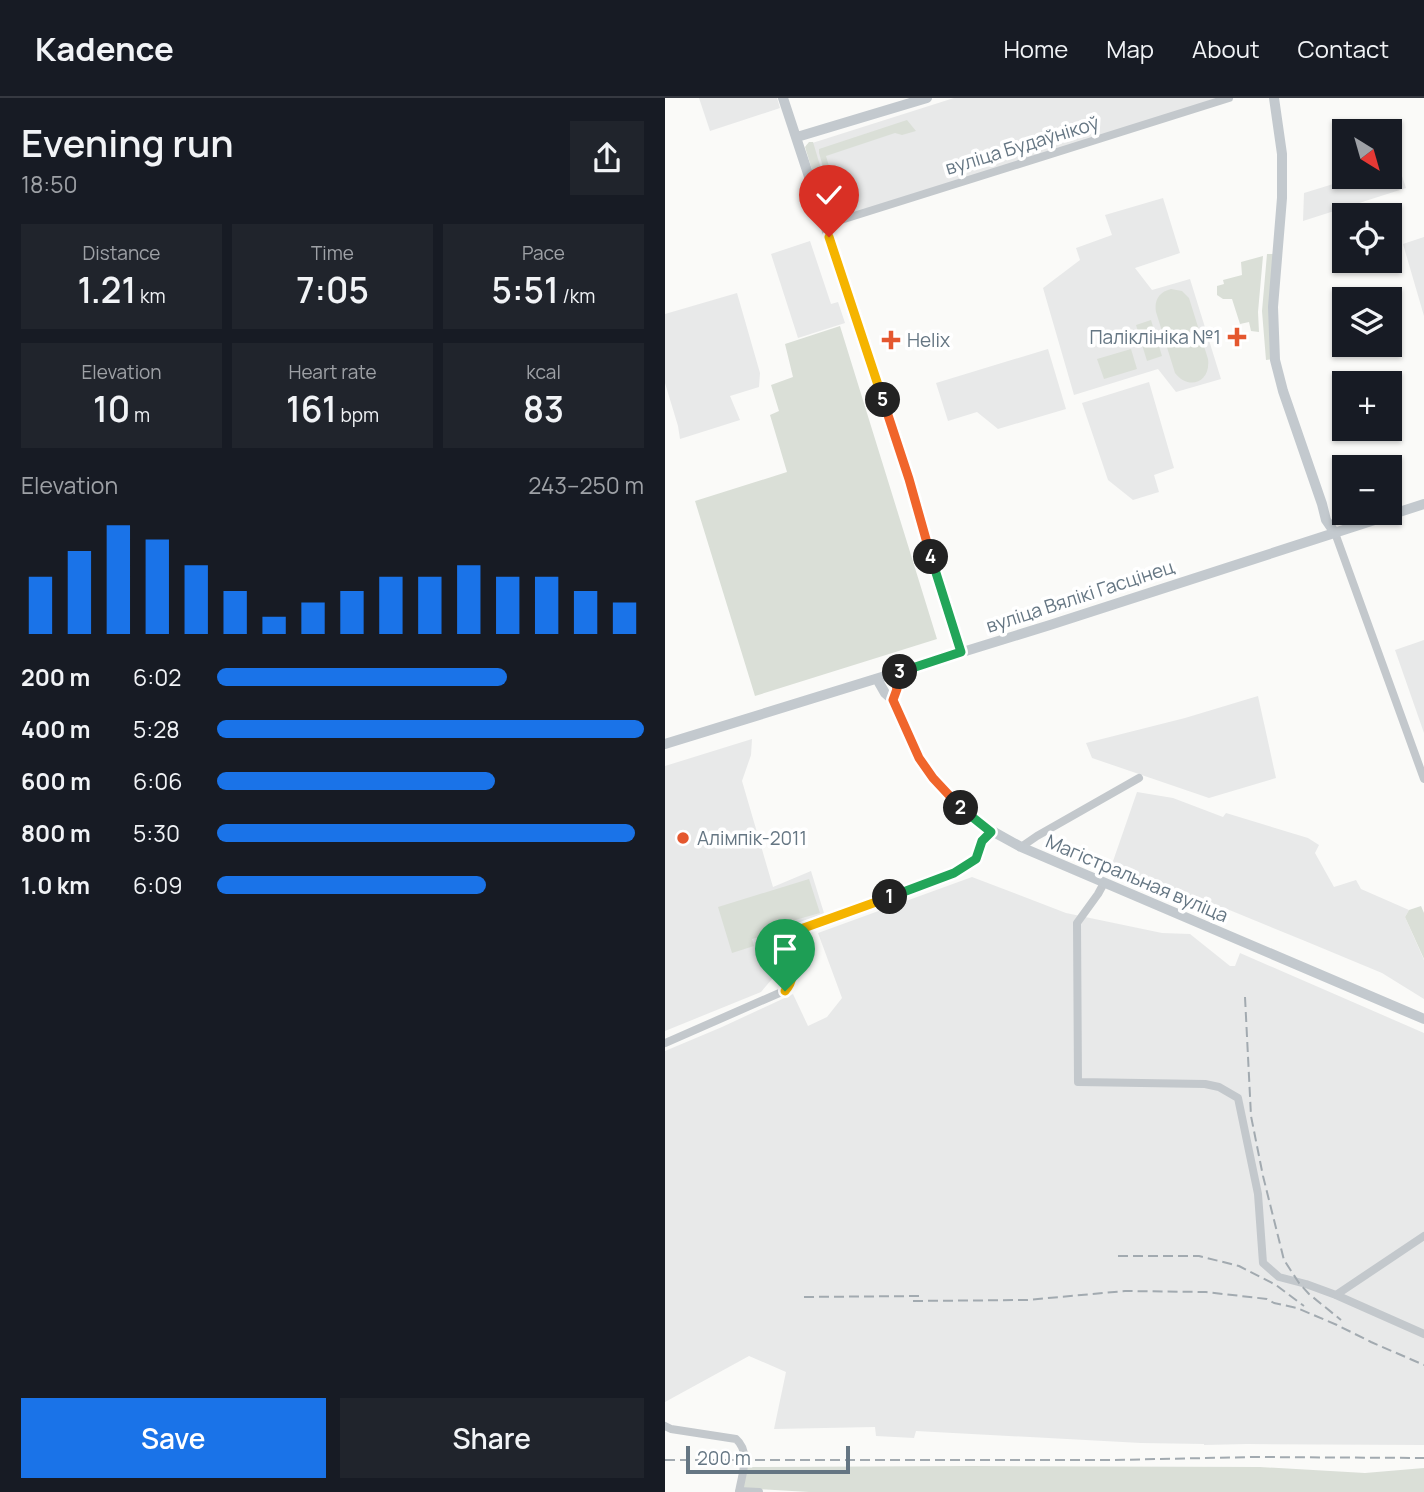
<!DOCTYPE html>
<html lang="en">
<head>
<meta charset="utf-8">
<style>
  body { margin:0; font-family:Manrope,sans-serif; background:#20242c; color:#f1f3f6; height:100vh; display:flex; flex-direction:column; font-size:26px; white-space:nowrap }
  * { box-sizing:border-box; margin:0 }
  p { font-size:23px; color:#9ea1a6 }
  .icon { flex:none; width:38px; height:38px; fill:none; stroke:currentColor; stroke-width:2; stroke-linecap:round; stroke-linejoin:round }
  .map { position:relative; flex:1; overflow:hidden }
  .drawer { display:flex; flex-direction:column; background:#171b24; width:665px }
  .drawer>* { flex:none }
  .needle { width:46px; rotate:143deg }
  .tools { position:absolute; left:667px; top:21px; display:grid; gap:14px }
  .tools a { display:grid; place-items:center; width:70px; height:70px; border-radius:0px; background:#171b24; box-shadow:0 2px 5px #0004; font-size:35px }
  .scale { position:absolute; left:21px; bottom:18px; width:164px; box-sizing:border-box; padding-left:7px; border:4px solid #657683; border-top:0; font-size:19px; line-height:24px; white-space:nowrap; color:#657683; -webkit-text-stroke:5px #fff; paint-order:stroke }
  .pin { position:absolute; display:grid; place-items:center; width:60px; height:60px; color:#fff; margin:-72px -30px; border-radius:50% 50% 50% 0; rotate:-45deg; box-shadow:0 0 7px #0007 }
  .pin .icon { rotate:45deg }
  .km { position:absolute; width:35px; height:35px; margin:-18px; border-radius:50%; background:#222; color:#fff; font-size:19px; line-height:35px; text-align:center }
  .round { display:grid; place-items:center; flex:none; width:74px; height:74px; border-radius:0px; background:#20242c }
  .head { display:flex; align-items:center; justify-content:space-between; height:119px; padding:0 21px }
  h1 { font-size:38px; font-weight:600; line-height:52px }
  .stats { display:grid; grid-template-columns:repeat(3,1fr); gap:10px; height:119px; padding:7px 21px }
  .stats div { display:grid; align-content:center; border-radius:0px; background:#20242c; text-align:center }
  .stats b { font-size:35px; font-weight:600 }
  .stats small { font-size:19px; font-weight:400 }
  .stats p { font-size:19px }
  .chart { height:196px; padding:14px 21px }
  .chart p { display:flex; justify-content:space-between }
  .chart svg { width:100%; height:126px; margin-top:7px; stroke:#1a73e8; stroke-width:6 }
  .cta { display:flex; gap:14px; margin-top:auto; padding:14px 21px }
  .cta a { flex:1; height:80px; border-radius:0px; background:#1a73e8; color:#fff; font-size:28px; font-weight:600; line-height:80px; text-align:center }
  .cta a+a { background:#20242c; color:#f1f3f6 }
  ul { padding:0 21px; list-style:none; font-size:23px }
  li { display:grid; grid-template-columns:112px 84px 1fr; align-items:center; height:52px }
  li i { height:18px; border-radius:9px; background:#1a73e8 }
  header { display:flex; align-items:center; gap:42px; box-sizing:border-box; height:98px; padding:0 35px; background:#171b24; border-bottom:2px solid #363941 }
  header strong { font-size:33px }
  nav { display:flex; gap:38px; margin-inline-start:auto; font-size:24px }
  main { display:flex; flex:1; min-height:0 }
  .map>svg:first-child { display:block }
  .built { fill:#e8e9e9 }
  .green { fill:#dadfd7 }
  .lines { fill:none; stroke-linecap:round; stroke-linejoin:round }
  .minor { stroke:#c3c8cc; stroke-width:8 }
  .major { stroke:#c3c9ce; stroke-width:10 }
  .rail { stroke:#a2aab0; stroke-width:2; stroke-dasharray:10 5; stroke-linecap:butt }
  .split-1-casing { stroke:#fff; stroke-width:14 }
  .split-2-casing { stroke:#fff; stroke-width:14 }
  .split-3-casing { stroke:#fff; stroke-width:14 }
  .split-4-casing { stroke:#fff; stroke-width:14 }
  .split-5-casing { stroke:#fff; stroke-width:14 }
  .split-6-casing { stroke:#fff; stroke-width:14 }
  .split-1 { stroke:#f5b400; stroke-width:9 }
  .split-2 { stroke:#22a559; stroke-width:9 }
  .split-3 { stroke:#f0652b; stroke-width:9 }
  .split-4 { stroke:#22a559; stroke-width:9 }
  .split-5 { stroke:#f0652b; stroke-width:9 }
  .split-6 { stroke:#f5b400; stroke-width:9 }
  .poi-dot { fill:#e4572e; stroke:#fff; stroke-width:2.5 }
  .labels { text-anchor:middle; stroke-width:7; stroke-linejoin:round; paint-order:stroke }
  .street-label { font-size:19px; fill:#657683; stroke:#fff }
  .poi-label { font-size:19px; fill:#657683; stroke:#fff; text-anchor:start }
</style>
</head>
<body>
<header>
<strong>Kadence</strong>
<nav><a>Home</a><a>Map</a><a>About</a><a>Contact</a></nav>
</header>
<main>
<section class="drawer">
<div class="head"><div><h1>Evening run</h1><p>18:50</p></div><a class="round"><svg class="icon" aria-label="share" viewBox="0 0 24 24"><path d="M12 15V3M7 8l5-5 5 5M5 13v7h14v-7"/></svg></a></div>
<div class="stats">
<div><p>Distance</p><b>1.21<small> km</small></b></div>
<div><p>Time</p><b>7:05</b></div>
<div><p>Pace</p><b>5:51<small> /km</small></b></div>
</div>
<div class="stats">
<div><p>Elevation</p><b>10<small> m</small></b></div>
<div><p>Heart rate</p><b>161<small> bpm</small></b></div>
<div><p>kcal</p><b>83</b></div>
</div>
<div class="chart"><p><span>Elevation</span>243–250 m</p>
<svg viewBox="0 0 160 44" preserveAspectRatio="none"><path d="M5 44V24M15 44V15M25 44V6M35 44V11M45 44V20M55 44V29M65 44V38M75 44V33M85 44V29M95 44V24M105 44V24M115 44V20M125 44V24M135 44V24M145 44V29M155 44V33"/></svg>
</div>
<ul>
<li><b>200 m</b>6:02<i style="width:68%"></i></li>
<li><b>400 m</b>5:28<i style="width:100%"></i></li>
<li><b>600 m</b>6:06<i style="width:65%"></i></li>
<li><b>800 m</b>5:30<i style="width:98%"></i></li>
<li><b>1.0 km</b>6:09<i style="width:63%"></i></li>
</ul>
<div class="cta"><a>Save</a><a>Share</a></div>
</section>
<div class="map">
<svg width="759" height="1394" viewBox="0 0 759 1394">
  <rect width="100%" height="100%" fill="#fafaf8"/>
  <path class="built" d="M34,0H112L115,10L45,33Z
    M289,0H555L165,122L141,47Z
    M733,66L741,90L638,123L639,95L691,79H724L725,68Z
    M498,100L515,155L470,170L487,192L525,181L556,281L511,294L493,271L409,297L378,190L415,162L411,150L447,137L440,117Z
    M759,139V218L738,146Z
    M145,143L166,206L173,204L180,225L133,240L106,156Z
    M72,195L95,275L94,289L65,298L75,322L15,341L13,328L0,285V216Z
    M383,251L401,311L333,331L312,314L283,323L271,285Z
    M484,284L509,370L489,377L494,394L468,402L443,382L417,305Z
    M759,542V635L730,552Z
    M593,598L611,680L544,700L427,660L421,645L520,620Z
    M87,641L86,657L77,683L108,789L146,773L159,815L124,830L116,844L113,874L96,894L0,933V668Z
    M472,694L508,700L558,719L561,715L643,740L654,747L650,755L669,789L691,782L696,791L744,812L740,819L759,862V901L717,875L640,843L562,811L560,813L446,769Z
    M307,779L401,815L497,835L525,836L565,868H570L575,855L759,935V1347L582,1346L539,1347V1346L476,1345L251,1333L249,1340L211,1338L210,1329L109,1331L121,1274L84,1258L0,1304V953L57,929L128,896L143,928L162,919L177,900L153,835Z"/>
  <path class="green" d="M242,22L251,33L237,37L230,35L161,58L176,109L170,111L154,55V51Z
    M144,44H148L168,111L160,114L140,49Z
    M602,156H609L608,261L601,262L597,213Z
    M598,158L593,214L594,234L586,233L584,224L575,226L567,201H558L552,197V188L559,186L558,182L577,177L576,164Z
    M506,191L517,193L524,200L543,261C546,284 524,293 510,275L491,214C489,202 494,194 506,191Z
    M486,222L497,258L482,263L471,227Z
    M175,228L272,541L90,598L30,403L122,374L105,317L114,313L106,287L128,279L120,246Z
    M466,251L472,271L439,281L432,261Z
    M144,781L155,815L123,824L122,821L105,826L107,835L87,841L89,848L67,855L53,809Z
    M756,808L759,815V861L740,819L744,812Z
    M307,1368L595,1369L700,1375L759,1370V1394H144L75,1390L78,1369Z"/>
  <g class="lines">
    <path class="minor" d="M160,127L564,0
      M670,435L759,681
      M356,749L372,738L474,680
      M439,785L433,796L412,825L413,984L540,986L554,989L573,1000L593,1096L598,1165L614,1179L641,1186L671,1197L759,1236
      M0,945L119,893C138,874 115,854 133,833L289,775L311,761L317,743L326,734
      M671,1197L759,1138
      M0,1328L6,1331L71,1341C86,1354 77,1376 74,1394
      M74,1393L94,1394"/>
    <path class="major" d="M118,0L231,342L296,554
      M609,0L617,56V100L608,209L610,262L618,293L657,406L661,422L670,435
      M132,39L262,0
      M227,576L232,591L228,602
      M212,581L220,595L228,602L248,648L268,680L295,709L318,728L356,749L759,921
      M0,646L385,527L759,406"/>
    <path class="rail" d="M580,899L586,1018L598,1078L619,1162L634,1185L644,1196L676,1222
      M453,1158H534L574,1168L611,1187L639,1208
      M139,1199L258,1198
      M248,1203L362,1202L460,1193L541,1194L602,1201L609,1205L632,1210L672,1227L706,1244L759,1267
      M0,1362H448L590,1359L759,1360"/>
  </g>
  <g class="lines">
    <defs>
      <path id="split-1" d="M120,893C138,873 115,854 133,832L225,799"/>
      <path id="split-2" d="M225,799L289,775L311,761L317,743L326,734L296,710"/>
      <path id="split-3" d="M235,574L228,576L232,591L228,602L254,660L268,680L296,710"/>
      <path id="split-4" d="M235,574L296,554L266,459"/>
      <path id="split-5" d="M218,302L244,381L266,459"/>
      <path id="split-6" d="M164,139L218,302"/>
    </defs>
    <use href="#split-1" class="split-1-casing"/>
    <use href="#split-2" class="split-2-casing"/>
    <use href="#split-3" class="split-3-casing"/>
    <use href="#split-4" class="split-4-casing"/>
    <use href="#split-5" class="split-5-casing"/>
    <use href="#split-6" class="split-6-casing"/>
    <use href="#split-1" class="split-1"/>
    <use href="#split-2" class="split-2"/>
    <use href="#split-3" class="split-3"/>
    <use href="#split-4" class="split-4"/>
    <use href="#split-5" class="split-5"/>
    <use href="#split-6" class="split-6"/>
  </g>
  <g class="poi-dot">
    <path d="M568.5 228.5h7v7h7v7h-7v7h-7v-7h-7v-7h7z"/>
    <path d="M222.5 231.5h7v7h7v7h-7v7h-7v-7h-7v-7h7z"/>
    <circle cx="18" cy="740" r="7"/>
  </g>
  <g class="labels">
    <g class="street-label">
      <text transform="translate(357 47) rotate(-17)" y="7">вуліца Будаўнікоў</text>
      <text transform="translate(415 498) rotate(-18)" y="7">вуліца Вялікі Гасцінец</text>
      <text transform="translate(472 780) rotate(23)" y="7">Магістральная вуліца</text>
    </g>
    <g class="poi-label">
      <text x="556" y="246" text-anchor="end">Паліклініка №1</text>
      <text x="242" y="249">Helix</text>
      <text x="32" y="747">Алімпік-2011</text>
    </g>
  </g>
</svg>
<div class="tools">
<a><svg class="needle" viewBox="-14 -14 28 28"><path d="M0-13l5 13h-10z" fill="#e53935"/><path d="M0 13l5-13h-10z" fill="#9ea1a6"/></svg></a>
<a><svg class="icon" aria-label="locate" viewBox="0 0 24 24"><circle cx="12" cy="12" r="6"/><path d="M12 2v4M12 18v4M2 12h4M18 12h4"/></svg></a>
<a><svg class="icon" aria-label="layers" viewBox="0 0 24 24"><path d="M12 4l9 5-9 5-9-5zM3 14l9 5 9-5"/></svg></a>
<a>+</a>
<a>−</a>
</div>
<div class="scale">200 m</div>
<div class="pin" style="left:120px;top:893px;background:#1e9e55"><svg class="icon" aria-label="arrive" viewBox="0 0 24 24"><path d="M6 21V4h12l-3 4 3 4H6"/></svg></div>
<div class="pin" style="left:164px;top:139px;background:#d93025"><svg class="icon" aria-label="check" viewBox="0 0 24 24"><path d="M5 12l5 5 9-10"/></svg></div>
<b class="km" style="left:225px;top:799px">1</b>
<b class="km" style="left:296px;top:710px">2</b>
<b class="km" style="left:235px;top:574px">3</b>
<b class="km" style="left:266px;top:459px">4</b>
<b class="km" style="left:218px;top:302px">5</b>
</div>
</main>
</body>
</html>
